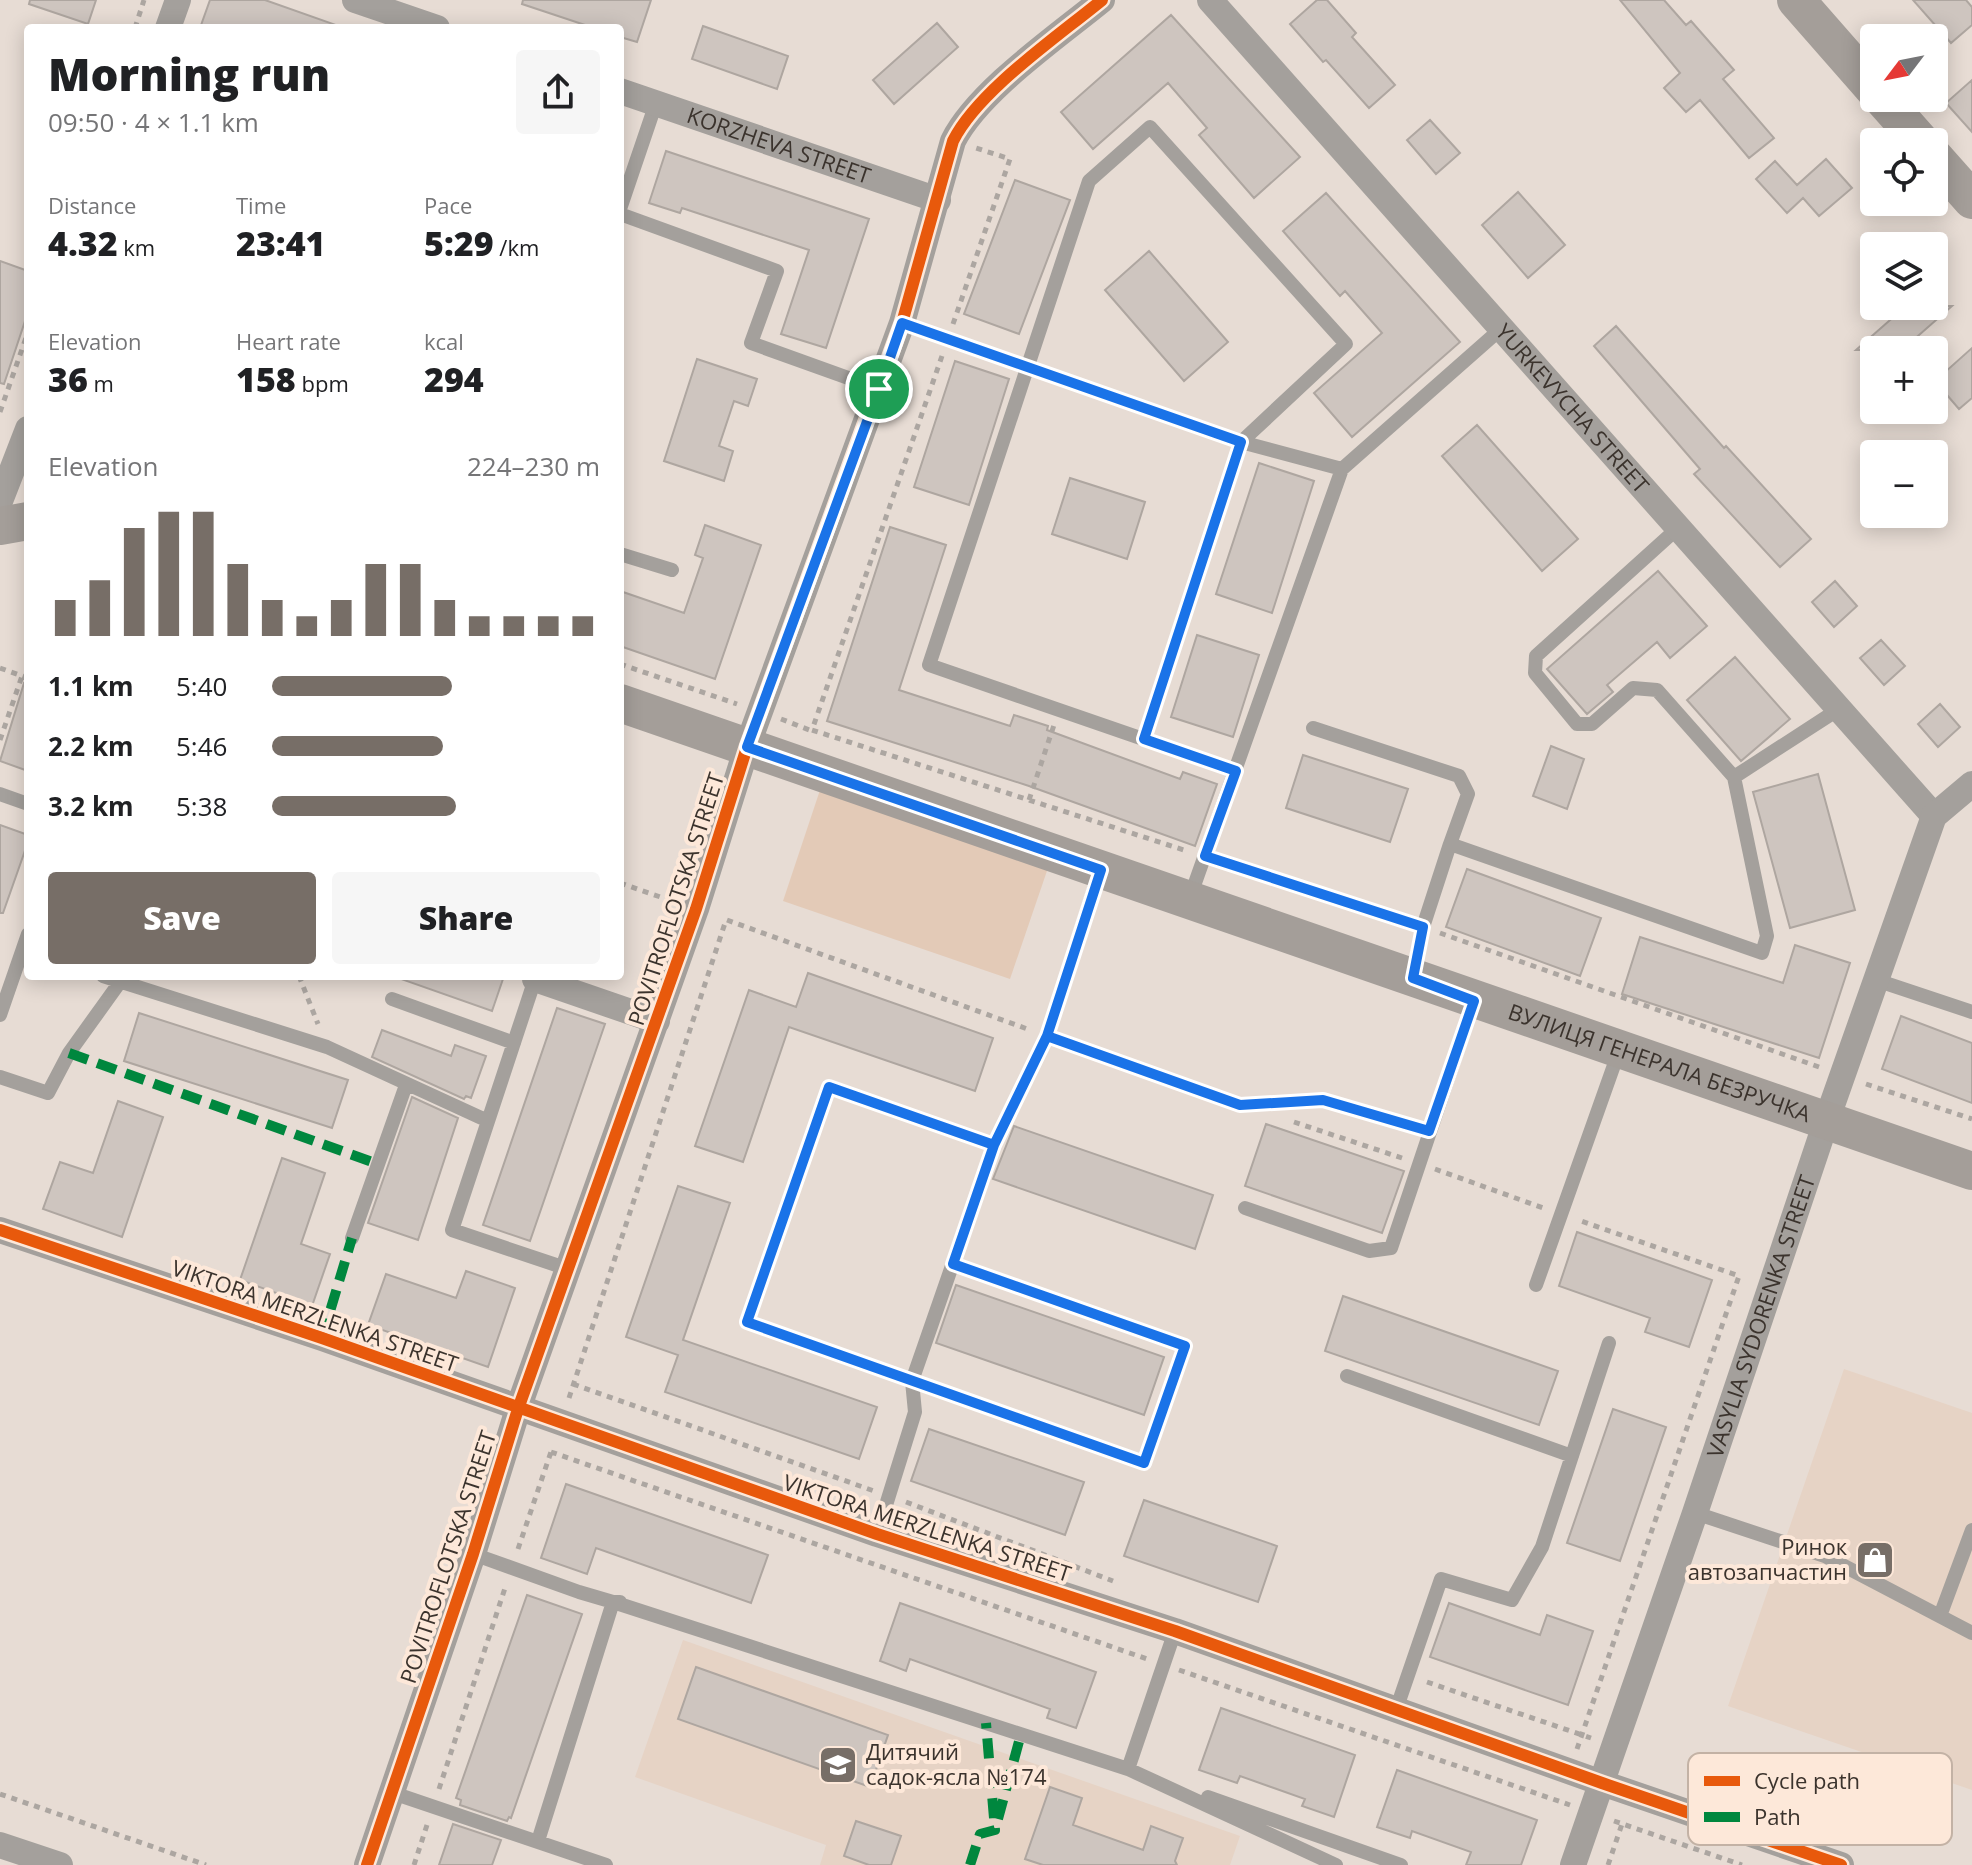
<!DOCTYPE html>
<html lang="en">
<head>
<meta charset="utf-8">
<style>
  body { margin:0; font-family:"Open Sans",sans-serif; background:#f6f6f6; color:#202124; height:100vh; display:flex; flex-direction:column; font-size:30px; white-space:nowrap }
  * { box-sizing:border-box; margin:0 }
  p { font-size:26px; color:#757577 }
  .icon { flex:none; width:44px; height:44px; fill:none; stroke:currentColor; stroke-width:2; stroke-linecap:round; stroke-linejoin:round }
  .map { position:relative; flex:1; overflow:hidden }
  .sheet { position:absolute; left:24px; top:24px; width:600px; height:956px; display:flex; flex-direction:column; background:#fff; border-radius:8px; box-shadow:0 4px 20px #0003 }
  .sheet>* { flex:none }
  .needle { width:52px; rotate:238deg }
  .buttons { position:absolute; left:1860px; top:24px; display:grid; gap:16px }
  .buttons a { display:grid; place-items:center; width:88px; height:88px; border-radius:8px; background:#fff; box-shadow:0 4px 20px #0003; font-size:40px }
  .pin { position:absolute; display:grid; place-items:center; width:68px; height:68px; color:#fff; margin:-34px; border:4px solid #fff; border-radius:50%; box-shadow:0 2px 8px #0007 }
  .round { display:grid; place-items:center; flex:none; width:84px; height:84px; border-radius:8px; background:#f6f6f6 }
  .headline { display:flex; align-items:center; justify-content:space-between; height:136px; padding:0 24px }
  h1 { font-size:44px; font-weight:800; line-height:60px }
  .figures { display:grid; grid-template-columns:repeat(3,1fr); gap:12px; height:136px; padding:8px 24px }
  .figures div { display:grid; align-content:center }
  .figures b { font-size:34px; font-weight:800 }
  .figures small { font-size:22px; font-weight:400 }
  .figures p { font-size:22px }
  .chart { height:224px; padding:16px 24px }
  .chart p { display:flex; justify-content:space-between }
  .chart svg { width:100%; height:144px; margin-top:8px; stroke:#776e67; stroke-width:6 }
  .primary-button { display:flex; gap:16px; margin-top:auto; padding:16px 24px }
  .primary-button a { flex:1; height:92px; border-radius:8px; background:#776e67; color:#fff; font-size:32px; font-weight:800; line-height:92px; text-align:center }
  .primary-button a+a { background:#f6f6f6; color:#202124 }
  ul { padding:0 24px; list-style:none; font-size:26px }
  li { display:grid; grid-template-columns:128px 96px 1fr; align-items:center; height:60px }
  li i { height:20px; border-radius:10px; background:#776e67 }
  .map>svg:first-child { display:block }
  .built { fill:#e6d3c5 }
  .green { fill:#e3cab7 }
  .building { fill:#cec5bf; stroke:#aea6a0; stroke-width:2 }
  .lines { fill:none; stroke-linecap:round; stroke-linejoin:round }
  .path { stroke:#aca6a1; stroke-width:5; stroke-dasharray:6 6; stroke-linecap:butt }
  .lane { stroke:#a4a09c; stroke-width:14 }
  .street { stroke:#a4a09c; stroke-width:26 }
  .secondary { stroke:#a49e99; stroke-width:38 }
  .quiet { stroke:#00873e; stroke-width:10; stroke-dasharray:20 10; stroke-linecap:butt }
  .cycleway-casing { stroke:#fde8d9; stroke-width:17 }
  .cycleway { stroke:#e8590c; stroke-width:12 }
  .route-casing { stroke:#fff; stroke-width:16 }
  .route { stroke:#1a73e8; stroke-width:10 }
  .labels { text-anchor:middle; stroke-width:8; stroke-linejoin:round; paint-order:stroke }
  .street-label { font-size:22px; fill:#3b332d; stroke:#fde8d9 }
  .poi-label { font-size:22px; fill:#3b332d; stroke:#fde8d9; text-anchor:end }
  .key { fill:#fde8d9; stroke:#c3b2a5; stroke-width:2 }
  .key-label { font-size:22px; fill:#3b332d }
</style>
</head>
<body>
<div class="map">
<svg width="1972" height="1865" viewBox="0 0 1972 1865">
  <rect width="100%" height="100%" fill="#e7dcd4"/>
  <path class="built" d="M1844,1369L1972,1413V1790L1728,1706Z
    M683,1640L1240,1836L1230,1865H820L826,1845L635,1777Z"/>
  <path class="green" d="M821,787L1049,865L1010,979L783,901Z"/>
  <path class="building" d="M30,0H96L88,24L29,4Z
    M210,0H265L336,25L335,28H200Z
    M523,0H651L637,42L620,37V28H594L522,4Z
    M1317,0H1327L1356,33L1352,37L1395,85L1369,108L1326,60L1323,62L1290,24Z
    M1620,0H1664L1686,25L1691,21L1734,70L1723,79L1774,138L1749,158L1700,100L1686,112L1664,88L1680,73Z
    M1913,0H1966L1972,7V25L1951,43Z
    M1171,15L1300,157L1254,198L1199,135L1207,128L1168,83L1093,149L1061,112Z
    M937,23L958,47L894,104L873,80Z
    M703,26L788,56L777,89L692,59Z
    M1972,80V132L1946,103Z
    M1430,120L1460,153L1436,174L1407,140Z
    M666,151L869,219L826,348L781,334L809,250L682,208L680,213L649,203Z
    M1826,159L1852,188L1819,216L1803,198L1787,213L1756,179L1775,161L1797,185Z
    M1015,180L1070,200L1019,334L964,314Z
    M1518,192L1565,245L1528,278L1482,225Z
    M1326,193L1460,342L1352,437L1314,393L1382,333L1345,291L1340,296L1283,231Z
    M1149,251L1228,342L1184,381L1105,290Z
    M0,261L28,271V312L4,384L0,383Z
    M1906,306H1952L1902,350H1856Z
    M1616,326L1724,448L1726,446L1811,539L1780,567L1694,474L1700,469L1594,346Z
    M1972,348V398L1959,409L1935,381Z
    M697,359L757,379L748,406L734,401L719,446L733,451L724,481L664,461Z
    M955,361L1009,379L969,505L914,487Z
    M1477,425L1578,539L1542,571L1442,456Z
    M1259,463L1314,481L1272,613L1216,594Z
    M1070,478L1145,502L1127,559L1052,534Z
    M705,525L761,545L715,679L620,646V591L684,613L703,558L695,555Z
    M890,527L946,545L899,690L1010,726L1014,715L1048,726L1047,730L1180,779L1183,772L1217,784L1195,846L1029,786L827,721Z
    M1658,571L1707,626L1670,658L1657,642L1607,685L1613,692L1587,714L1547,669Z
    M1835,581L1857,606L1834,627L1812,602Z
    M1197,635L1259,655L1233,737L1171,717Z
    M1881,640L1905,666L1884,685L1860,658Z
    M1735,657L1790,719L1741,761L1687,700Z
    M24,683L28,684V771L0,761Z
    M1940,704L1960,727L1938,747L1918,724Z
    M1551,746L1584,759L1567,809L1533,796Z
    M1303,755L1408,789L1390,842L1286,808Z
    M1818,774L1855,910L1790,928L1753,792Z
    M0,825L28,835V842L3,913H0Z
    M1467,869L1601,918L1580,976L1446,927Z
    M1640,937L1783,983L1795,945L1850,963L1819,1058L1622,994Z
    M808,973L993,1038L975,1091L789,1027L743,1162L695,1146L749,990L796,1007Z
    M402,976H504L492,1011L401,979Z
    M557,1008L605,1024L530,1241L483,1225Z
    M139,1013L348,1080L332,1128L124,1061Z
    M1901,1016L1972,1043V1103L1882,1069Z
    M382,1030L451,1056L455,1045L486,1056L471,1098L466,1096L464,1099L372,1057Z
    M412,1097L458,1118L418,1240L368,1223Z
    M118,1101L163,1117L122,1237L43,1209L60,1162L93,1173Z
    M1266,1124L1404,1171L1382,1233L1245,1186Z
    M1014,1126L1213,1195L1195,1249L993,1179Z
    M282,1158L325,1173L301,1244L330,1254L312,1306L240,1280Z
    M678,1186L730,1203L683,1340L877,1407L859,1459L665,1392L678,1355L626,1337Z
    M1577,1232L1712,1280L1689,1347L1645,1332L1650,1318L1559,1286Z
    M466,1271L515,1288L488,1367L368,1325L386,1274L456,1298Z
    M956,1285L1164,1357L1144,1415L936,1343Z
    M1343,1296L1558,1371L1539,1425L1325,1351Z
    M1613,1409L1666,1427L1620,1561L1567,1543Z
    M929,1429L1084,1482L1065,1535L911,1481Z
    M566,1484L768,1555L751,1603L596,1548L587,1574L541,1558Z
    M1144,1500L1277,1546L1258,1602L1124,1556Z
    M527,1595L582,1614L511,1818L509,1817L507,1821L460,1805L461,1800L456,1798Z
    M900,1603L1096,1672L1076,1728L1047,1718L1050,1709L910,1659L906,1671L880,1661Z
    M1449,1603L1540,1635L1547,1615L1593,1631L1568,1705L1430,1657Z
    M696,1667L888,1735L870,1787L678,1719Z
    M1221,1708L1355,1755L1334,1817L1302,1806L1305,1799L1240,1776L1237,1783L1199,1770Z
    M1397,1770L1537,1820L1521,1865H1466L1471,1852L1412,1831L1410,1838L1377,1827Z
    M1050,1787L1082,1798L1073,1825L1143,1850L1151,1826L1183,1838L1175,1861L1177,1865H1043L1025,1859Z
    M856,1821L901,1836L891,1865H869L844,1856Z
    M453,1824L501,1840L492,1865H439Z"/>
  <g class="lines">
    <path class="path" d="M135,28L144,0
      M953,324L1010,159L976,148
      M942,356L812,730L1187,851
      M0,412L28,332
      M620,664L737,704
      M0,668L28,678
      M781,719L812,731
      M0,740L22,676
      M1029,800L1054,725
      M1223,862L1404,921
      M620,883L672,901
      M727,920L1030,1030
      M1440,933L1819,1067
      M299,976L318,1024
      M1866,1084L1972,1119
      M1294,1122L1402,1158
      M1435,1169L1546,1209
      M573,1384L874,1491
      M569,1398L726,920
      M551,1452L1147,1659
      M906,1502L1113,1581
      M518,1549L552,1449
      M1179,1670L1570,1805
      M1427,1682L1591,1738
      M1577,1749L1739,1276L1578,1220
      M439,1789L506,1585
      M0,1794L206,1865
      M1614,1821L1742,1865
      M414,1865L427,1825
      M1608,1865L1622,1824"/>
    <path class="lane" d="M620,209L656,103
      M620,214L777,271L751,343L879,389
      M902,323L1241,442L1342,469
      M620,554L672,570
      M1313,728L1459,776L1468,794L1450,844
      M1144,739L1241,442L1346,344L1150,127L1089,181L929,665L1236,771
      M1734,777L1839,709
      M0,794L28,804
      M1189,900L1342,469L1503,327
      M1413,974L1423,927L1450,844L1762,953L1767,936L1734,777L1657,690L1633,688L1592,724H1577L1535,673L1536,656L1679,527
      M103,976L327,1047L488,1121
      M536,976L452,1230L568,1269
      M1876,980L1972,1012
      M392,999L514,1043
      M0,1015L28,934
      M1047,1036L1240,1105L1323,1100L1429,1131
      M0,1077L48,1093L69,1053L120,982
      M1245,1208L1369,1251L1391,1248L1474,1001
      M352,1238L406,1085
      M953,1264L1185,1346L1144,1463L747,1322L829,1087L994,1145
      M1536,1285L1619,1051
      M1347,1376L1572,1456
      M1695,1513L1825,1556L1972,1633
      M877,1534L915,1412L912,1381L994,1145L1047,1036L1100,871
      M473,1554L579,1592L613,1602H620
      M1940,1616L1972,1530
      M1396,1710L1441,1579L1512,1600L1542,1547L1609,1343
      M1128,1769L1175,1631
      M390,1792L606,1865
      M1208,1797L1401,1865
      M538,1841L613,1602L1128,1769L1336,1865"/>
    <g class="street">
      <path d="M355,0L437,28"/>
      <path id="s1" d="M1210,0L1934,816"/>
      <path d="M168,28L178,0"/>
      <path id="s2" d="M620,91L938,200"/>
      <path d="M0,501L28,429"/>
      <path d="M535,979L657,1021"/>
      <path d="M0,1230L322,1338L877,1534L1175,1631L1602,1783L1841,1865"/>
      <path d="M0,1845L60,1865"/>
      <path d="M367,1865L473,1554L518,1409L696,909L747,747L902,323L953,141C978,91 1057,37 1102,0"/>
      <path id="s3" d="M1573,1865L1695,1513L1826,1122L1934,816L1972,784"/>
    </g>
    <g class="secondary">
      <path d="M1796,0L1874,89"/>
      <path d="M1882,98L1921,142"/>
      <path d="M1934,157L1972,200"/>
      <path d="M0,526L28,521"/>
      <path id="s4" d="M620,703L1972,1171"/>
    </g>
    <path class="quiet" d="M69,1053L378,1164
      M322,1338L352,1238
      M998,1819L1021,1734
      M970,1865L980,1834L995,1830L986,1723"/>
    <defs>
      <path id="cycleway" d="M0,1230L322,1338L877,1534L1175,1631L1602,1783L1841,1865
        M367,1865L473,1554L518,1409L696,909L747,747L902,323L953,141C978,91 1057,37 1102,0"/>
    </defs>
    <use href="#cycleway" class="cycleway-casing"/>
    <use href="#cycleway" class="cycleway"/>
  </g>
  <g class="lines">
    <defs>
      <path id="route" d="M879,389L747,747L1101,870L1047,1036L994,1145L953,1264L1185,1346L1144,1463L747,1322L829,1087L994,1145L1047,1036L1240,1105L1323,1100L1429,1131L1474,1001L1413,978L1423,927L1205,856L1236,771L1144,739L1241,442L902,323L879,389"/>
    </defs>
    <use href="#route" class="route-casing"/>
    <use href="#route" class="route"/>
  </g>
  <defs>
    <symbol id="shop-square" viewBox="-11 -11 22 22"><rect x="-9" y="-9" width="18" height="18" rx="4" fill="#776e67" stroke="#fde8d9"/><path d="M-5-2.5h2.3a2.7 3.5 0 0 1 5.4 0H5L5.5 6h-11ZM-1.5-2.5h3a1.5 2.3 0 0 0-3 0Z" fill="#fff"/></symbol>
    <symbol id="school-square" viewBox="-11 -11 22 22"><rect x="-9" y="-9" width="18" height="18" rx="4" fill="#776e67" stroke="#fde8d9"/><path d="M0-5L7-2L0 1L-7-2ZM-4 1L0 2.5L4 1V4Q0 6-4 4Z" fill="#fff"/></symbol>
  </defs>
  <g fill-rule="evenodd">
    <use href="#shop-square" x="1853" y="1538" width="44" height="44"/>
    <use href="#school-square" x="816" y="1743" width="44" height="44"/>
  </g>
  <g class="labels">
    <g class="street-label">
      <text dy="8" stroke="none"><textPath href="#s2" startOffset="168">KORZHEVA STREET</textPath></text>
      <text dy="8" stroke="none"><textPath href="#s1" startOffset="546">YURKEVYCHA STREET</textPath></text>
      <text transform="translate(676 899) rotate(-72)" y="8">POVITROFLOTSKA STREET</text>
      <text dy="8" stroke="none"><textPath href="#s4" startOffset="1100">ВУЛИЦЯ ГЕНЕРАЛА БЕЗРУЧКА</textPath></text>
      <text transform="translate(315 1316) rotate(19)" y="8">VIKTORA MERZLENKA STREET</text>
      <text dy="8" stroke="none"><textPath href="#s3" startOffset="580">VASYLIA SYDORENKA STREET</textPath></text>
      <text transform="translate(927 1528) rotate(18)" y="8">VIKTORA MERZLENKA STREET</text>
      <text transform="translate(448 1557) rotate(-72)" y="8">POVITROFLOTSKA STREET</text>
    </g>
    <g class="poi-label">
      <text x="1847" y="1555">Ринок<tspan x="1847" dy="25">автозапчастин</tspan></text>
      <text x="866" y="1760" text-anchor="start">Дитячий<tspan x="866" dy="25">садок-ясла №174</tspan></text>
    </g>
  </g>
  <rect x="1688" y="1753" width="264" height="92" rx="12" class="key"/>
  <rect x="1704" y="1776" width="36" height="10" fill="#e8590c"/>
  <rect x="1704" y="1812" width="36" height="10" fill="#00873e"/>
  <g class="key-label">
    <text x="1754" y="1789">Cycle path</text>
    <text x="1754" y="1825">Path</text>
  </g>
</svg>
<div class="buttons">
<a><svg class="needle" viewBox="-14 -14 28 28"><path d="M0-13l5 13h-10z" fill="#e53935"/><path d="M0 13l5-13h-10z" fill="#757577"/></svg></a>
<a><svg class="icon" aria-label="locate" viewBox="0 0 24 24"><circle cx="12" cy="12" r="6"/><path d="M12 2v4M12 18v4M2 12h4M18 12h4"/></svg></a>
<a><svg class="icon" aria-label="layers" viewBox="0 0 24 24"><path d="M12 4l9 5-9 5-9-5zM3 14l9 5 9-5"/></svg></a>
<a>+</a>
<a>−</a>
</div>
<div class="pin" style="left:879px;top:389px;background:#1e9e55"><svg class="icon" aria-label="arrive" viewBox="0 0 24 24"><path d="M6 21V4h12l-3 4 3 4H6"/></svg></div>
<section class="sheet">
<div class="headline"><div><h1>Morning run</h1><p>09:50 · 4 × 1.1 km</p></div><a class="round"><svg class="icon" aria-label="share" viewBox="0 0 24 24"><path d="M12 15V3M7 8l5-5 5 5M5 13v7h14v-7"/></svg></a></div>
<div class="figures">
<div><p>Distance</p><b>4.32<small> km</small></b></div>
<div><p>Time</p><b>23:41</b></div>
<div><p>Pace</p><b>5:29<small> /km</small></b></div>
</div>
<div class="figures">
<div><p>Elevation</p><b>36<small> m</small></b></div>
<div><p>Heart rate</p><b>158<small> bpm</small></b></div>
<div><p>kcal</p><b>294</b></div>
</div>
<div class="chart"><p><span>Elevation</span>224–230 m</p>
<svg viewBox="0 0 160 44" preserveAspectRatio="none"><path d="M5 44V33M15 44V27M25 44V11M35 44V6M45 44V6M55 44V22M65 44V33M75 44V38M85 44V33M95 44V22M105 44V22M115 44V33M125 44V38M135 44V38M145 44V38M155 44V38"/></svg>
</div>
<ul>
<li><b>1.1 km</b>5:40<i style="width:55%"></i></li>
<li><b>2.2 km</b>5:46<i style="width:52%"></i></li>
<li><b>3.2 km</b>5:38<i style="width:56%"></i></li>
</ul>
<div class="primary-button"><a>Save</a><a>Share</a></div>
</section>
</div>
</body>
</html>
